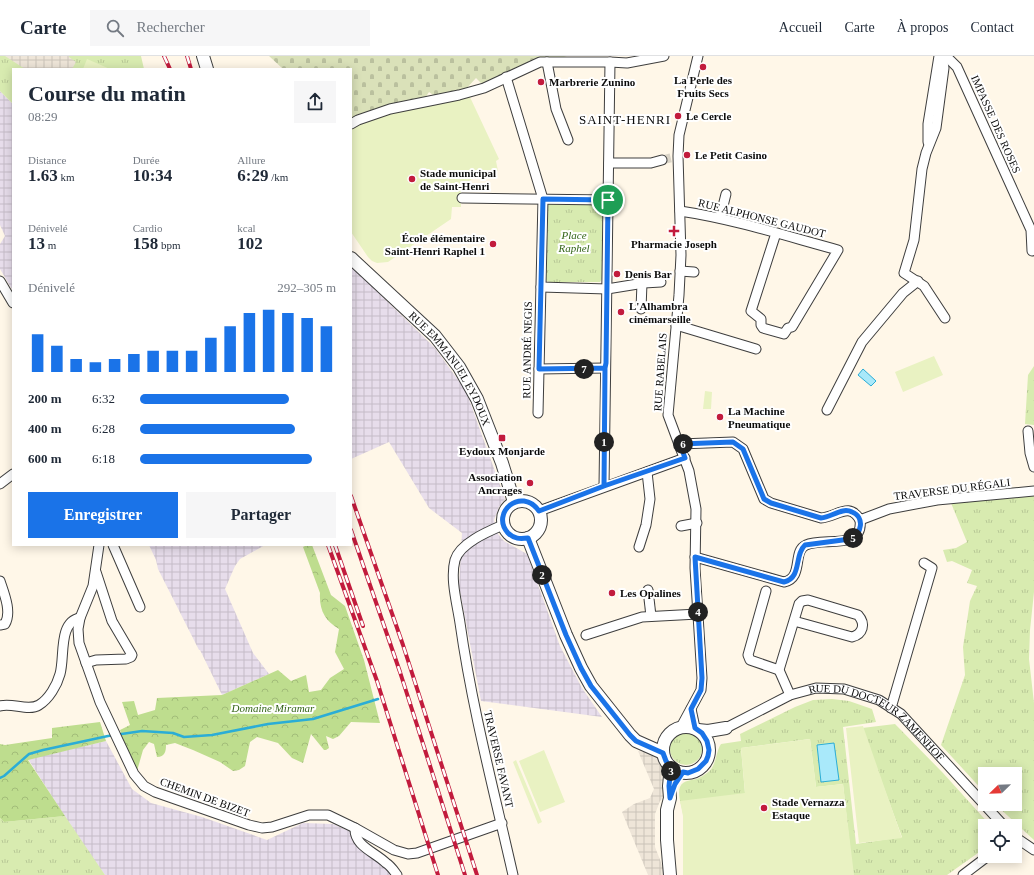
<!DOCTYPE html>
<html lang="fr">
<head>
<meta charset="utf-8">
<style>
  body { margin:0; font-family:Georgia,serif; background:#f6f6f7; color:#1f2937; height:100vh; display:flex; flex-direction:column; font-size:15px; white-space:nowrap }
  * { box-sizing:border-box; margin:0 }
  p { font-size:13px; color:#747a83 }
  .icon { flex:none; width:22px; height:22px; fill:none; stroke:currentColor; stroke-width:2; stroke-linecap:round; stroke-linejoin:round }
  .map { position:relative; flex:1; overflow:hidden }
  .details { position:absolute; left:12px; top:12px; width:340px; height:478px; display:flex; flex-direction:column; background:#fff; border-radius:0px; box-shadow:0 2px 10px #0003 }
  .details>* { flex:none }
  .needle { width:26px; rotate:247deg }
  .fabs { position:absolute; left:978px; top:711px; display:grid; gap:8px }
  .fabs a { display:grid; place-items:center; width:44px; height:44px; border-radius:0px; background:#fff; box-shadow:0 2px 10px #0003; font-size:20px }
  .pin { position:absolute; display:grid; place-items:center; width:34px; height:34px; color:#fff; margin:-17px; border:2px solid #fff; border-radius:50%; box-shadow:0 1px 4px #0007 }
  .km { position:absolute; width:20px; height:20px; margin:-10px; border-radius:50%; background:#222; color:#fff; font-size:11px; line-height:20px; text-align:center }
  .round { display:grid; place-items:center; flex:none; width:42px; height:42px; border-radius:0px; background:#f6f6f7 }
  .summary { display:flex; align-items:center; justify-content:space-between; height:68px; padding:0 16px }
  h1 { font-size:22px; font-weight:700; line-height:30px }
  .figures { display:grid; grid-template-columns:repeat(3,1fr); gap:6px; height:68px; padding:4px 16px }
  .figures div { display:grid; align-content:center }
  .figures b { font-size:17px; font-weight:700 }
  .figures small { font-size:11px; font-weight:400 }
  .figures p { font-size:11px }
  .chart { height:112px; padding:8px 16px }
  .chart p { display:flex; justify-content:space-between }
  .chart svg { width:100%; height:72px; margin-top:4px; stroke:#1a73e8; stroke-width:6 }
  .button { display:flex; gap:8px; margin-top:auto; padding:8px 16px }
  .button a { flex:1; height:46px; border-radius:0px; background:#1a73e8; color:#fff; font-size:16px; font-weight:700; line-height:46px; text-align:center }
  .button a+a { background:#f6f6f7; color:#1f2937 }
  ul { padding:0 16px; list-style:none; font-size:13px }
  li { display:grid; grid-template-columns:64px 48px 1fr; align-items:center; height:30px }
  li i { height:10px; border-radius:5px; background:#1a73e8 }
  header { display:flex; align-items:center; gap:24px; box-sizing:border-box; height:56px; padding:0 20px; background:#fff; border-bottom:1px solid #e0e1e3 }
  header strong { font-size:19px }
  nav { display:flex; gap:22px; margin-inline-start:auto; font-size:14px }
  .search { width:280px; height:36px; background:#f6f6f7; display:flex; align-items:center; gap:10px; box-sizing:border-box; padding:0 14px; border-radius:0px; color:#747a83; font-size:15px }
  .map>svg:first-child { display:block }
  .industrial { fill:url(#industrial-grid) }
  .grass { fill:url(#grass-tufts) }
  .forest { fill:url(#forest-crowns) }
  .cemetery { fill:url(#cemetery-stones) }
  .pitch { fill:#e9f2c2 }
  .plaza { fill:url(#plaza-grid) }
  .water { fill:#a9e9fa; stroke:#2badd6 }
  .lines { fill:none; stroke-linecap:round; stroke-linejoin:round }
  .stream { stroke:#2badd6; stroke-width:2.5 }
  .minor-tunnel { stroke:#dad4c7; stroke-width:9; stroke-dasharray:9 4.5; stroke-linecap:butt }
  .minor-casing { stroke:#3e3e3e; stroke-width:11 }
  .tertiary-casing { stroke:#3e3e3e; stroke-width:14 }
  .minor { stroke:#fff; stroke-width:9 }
  .tertiary { stroke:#fff; stroke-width:12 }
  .rail-casing { stroke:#c21b3d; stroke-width:4 }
  .rail { stroke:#fff; stroke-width:2.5; stroke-dasharray:8; stroke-linecap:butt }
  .route-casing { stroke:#fff; stroke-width:8 }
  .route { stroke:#1a73e8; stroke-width:5 }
  .poi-dot { fill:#c21b3d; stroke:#fff; stroke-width:1.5 }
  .labels { text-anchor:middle; stroke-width:4; stroke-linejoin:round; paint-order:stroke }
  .poi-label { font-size:11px; font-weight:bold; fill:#0b0b0b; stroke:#fff; text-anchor:start }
  .street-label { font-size:11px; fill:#0b0b0b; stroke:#fff }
  .park-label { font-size:11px; font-style:italic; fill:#346518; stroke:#fff }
  .quarter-label { font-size:13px; letter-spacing:1px; fill:#0b0b0b; stroke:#fff }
</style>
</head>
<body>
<header>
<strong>Carte</strong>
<div class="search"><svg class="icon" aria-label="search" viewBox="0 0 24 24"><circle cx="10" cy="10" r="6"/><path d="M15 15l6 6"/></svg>Rechercher</div>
<nav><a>Accueil</a><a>Carte</a><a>À propos</a><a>Contact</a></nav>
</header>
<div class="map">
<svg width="1034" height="819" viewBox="0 0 1034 819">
  <defs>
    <pattern id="industrial-grid" width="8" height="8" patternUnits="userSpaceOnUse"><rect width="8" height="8" fill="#e7ddeb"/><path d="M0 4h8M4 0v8" fill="none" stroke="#c5bcc8"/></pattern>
    <pattern id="grass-tufts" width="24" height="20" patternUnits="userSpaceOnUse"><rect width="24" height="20" fill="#d8ebb0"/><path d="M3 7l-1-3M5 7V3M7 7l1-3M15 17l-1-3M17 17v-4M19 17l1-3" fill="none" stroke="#b8c896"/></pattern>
    <pattern id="forest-crowns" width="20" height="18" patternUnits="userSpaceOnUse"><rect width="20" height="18" fill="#bedd8e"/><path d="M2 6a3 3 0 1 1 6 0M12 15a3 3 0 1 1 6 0" fill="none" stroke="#a2bc79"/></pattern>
    <pattern id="cemetery-stones" width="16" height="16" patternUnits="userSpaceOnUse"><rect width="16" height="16" fill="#dae1b9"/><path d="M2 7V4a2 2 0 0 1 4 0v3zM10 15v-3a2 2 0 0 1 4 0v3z" fill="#bac09e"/></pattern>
    <pattern id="plaza-grid" width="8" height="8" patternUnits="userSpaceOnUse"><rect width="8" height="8" fill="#eee5d8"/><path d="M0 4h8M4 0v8" fill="none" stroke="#cbc3b8"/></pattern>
  </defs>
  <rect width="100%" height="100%" fill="#fff7e8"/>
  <path class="industrial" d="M0,35L13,48V235L0,213V188L5,180L0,169Z
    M351,210L435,292L466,335L505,443L499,451L494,464L498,478L504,485L527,498L560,590L582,632L602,661L481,645L459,530L462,477L429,452L389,386L351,403Z
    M149,489H265L240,503L235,510L225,533L253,597L269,618L222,639L200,594H199L158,513L156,504Z
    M106,685L132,733L151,747L202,761L267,784L303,767L333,768L349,775L397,812L402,819H105L89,798L28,703Z"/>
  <path class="grass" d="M0,0H141L144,13H13V48L0,35Z
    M549,148L600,149L603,151L602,223L600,226H550L545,224L547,149Z
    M1034,310V369L1025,368L1028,319Z
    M1034,437V536L1030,574L1029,603L1034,647V784L995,748H1015V718H985V737L941,689L965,619L963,591L970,545L977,530L967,527L972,514L952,505L947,506L943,494L956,492L967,486L951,447Z
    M832,643L849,645L872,653L876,666L843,671L856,788L902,781L862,672L895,668L943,717L991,770H985V792L947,819H853L843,728L816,731L810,683L741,692L745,737L683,819C683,801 686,775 683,758C682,750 677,738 680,731C683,723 693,725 699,722C701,721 704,719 707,717C717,710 715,697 721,688L741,685L740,678L795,651L813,644Z
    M670 693a16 16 0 1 1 32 0a16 16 0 1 1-32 0Z
    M65,760L105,819H0V762L4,766Z"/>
  <path class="forest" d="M307,489H312L331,539L345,550L364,604L380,667L351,666L339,680L333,683L326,680L329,692L326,694H324L311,678L303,707L292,702L278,687L257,681L250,686L245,710L239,714L233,715L220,706L193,694L175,687L166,689C166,695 165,701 157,701L154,688L149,686L143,694L137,715L128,699L120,674L130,669L122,646L134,645L138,659L155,654L157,642L222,639L278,614L291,625L306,619L309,636L321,634L330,622L344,613L335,596L339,573C325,565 319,554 320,537L303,491Z
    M100,666L106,685L28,704L65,760L4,766L0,762V688L5,689L52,682V672Z"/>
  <path class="cemetery" d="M269,0H567L482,28L476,22L464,35L436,41L429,36L423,45L351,64V13H283Z"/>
  <path class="pitch" d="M87,3L110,13H83Z
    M469,39L499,103L496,105L498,115L484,114L461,131V151H452L451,163L388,206L377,207L372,205L368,201L351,176V71L371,62L414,52L439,48Z
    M934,300L943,319L903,336L895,316Z
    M705,335L712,336L711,353H703Z
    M863,670L902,782L859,787L846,672Z
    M810,683L816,731L843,728L854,819H683V760L680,745L745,737L741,692Z
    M544,694L565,746L540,756L519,705Z
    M516,704L542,766L538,768L513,706Z"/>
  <path class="plaza" d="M5,0H69V1L76,6L72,13H25Z
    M638,695L651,696L656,699L661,707L666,720L664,741L660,745L655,758V791L666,819H648L622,756L634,748L650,742L654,733Z"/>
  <path class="water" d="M863,313L876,325L871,330L858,319Z
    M834,687L839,724L821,726L817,689Z"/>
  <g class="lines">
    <path class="stream" d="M0,722L4,720L29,698L43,694L108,680L142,675L173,677L184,681L212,679L268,668L313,663L378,643"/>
    <path class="minor-tunnel" d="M662,104L674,101"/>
    <defs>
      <g id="minor">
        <path d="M942,0L944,12L936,72L926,97L922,113L914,184L904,217L924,230L945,262"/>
        <path d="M946,0L957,11L1031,174L1032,195"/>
        <path d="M547,6L556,53L568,84"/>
        <path d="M506,21L543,143L538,357"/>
        <path d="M351,68L358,64L390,53L459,39L484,32L540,6H610L627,7L664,0"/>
        <path d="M928,86V68L939,0"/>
        <path d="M609,107H651L662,104"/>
        <path d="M462,142L608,144"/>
        <path d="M680,155C734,163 786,180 838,194L792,271L788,272L784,278L763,272L761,269V263L751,255L776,177"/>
        <path d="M720,162L726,138"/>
        <path d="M680,215L694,216"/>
        <path d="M0,225L13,247"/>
        <path d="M541,231L607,233L644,227L661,226"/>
        <path d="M641,253L642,227"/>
        <path d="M676,269L756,293"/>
        <path d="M539,313L605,312"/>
        <path d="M827,354L862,286L903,237L918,225"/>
        <path d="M1028,375L1030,397L1034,411"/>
        <path d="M680,388L733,386L743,393L764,443L771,447L821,462C837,461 849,445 860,464L889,453L937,444L1034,435"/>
        <path d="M0,428L13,418"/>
        <path d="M604,430L610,6"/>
        <path d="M539,455L685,402"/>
        <path d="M503,469C489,475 460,487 455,504C450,523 457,547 460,567C472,652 494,735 513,819"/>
        <path d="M681,470L697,467"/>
        <path d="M99,489L93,530L80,562L78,573L79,587L100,646L134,718L144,730L155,736L249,769L262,772L272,771L309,759H328L355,772L394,794L408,798L417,797L502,767"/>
        <path d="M113,489L140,551"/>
        <path d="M639,491L646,469L650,443L647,416"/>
        <path d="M695,501L784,526C804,522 792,495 806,489C823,481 864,495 860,464"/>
        <path d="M0,525C4,537 12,556 5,568L0,569"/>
        <path d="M648,534L651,560"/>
        <path d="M766,535L748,599L750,604L779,614"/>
        <path d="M586,579L642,561L698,558"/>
        <path d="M86,607L96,604L126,603L131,601L132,599L112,565L96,516"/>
        <path d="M790,639L779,614L799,548L802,545L808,544L858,559C866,568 863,578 852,581L794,565"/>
        <path d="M0,650C12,646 28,656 39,649C49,643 57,629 60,618C65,601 58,566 80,562"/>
        <path d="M891,652L932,512L924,507"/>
        <path d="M691,653L695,672"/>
        <path d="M681,671L701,634L702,622L695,512L696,453L689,415L668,359L679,239L681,199L678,100L679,79L698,0"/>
        <path id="s1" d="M726,672L790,639L816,632L844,633L879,644L901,658L1004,770"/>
        <path d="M355,772C354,790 375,796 386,807C391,810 394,815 397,819"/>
        <path d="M1015,781L1034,794"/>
        <path d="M963,819L988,800"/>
      </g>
      <g id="tertiary">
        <path d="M203,0L207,13"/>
        <path id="s2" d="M351,202L435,280L459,311L477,343L502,407L514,446"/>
        <circle cx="522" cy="464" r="19"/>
        <path d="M528,482L566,579L581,612L591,630L630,679L636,685L663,697"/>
        <circle cx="686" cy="694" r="23"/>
        <path d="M698,674L708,675L726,672"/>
        <path d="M670,819L667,784V754L670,742L669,730L671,711"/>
      </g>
    </defs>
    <use href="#minor" class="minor-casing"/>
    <use href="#tertiary" class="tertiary-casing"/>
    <use href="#minor" class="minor"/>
    <use href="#tertiary" class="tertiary"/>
    <defs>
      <path id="rail" d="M164,0L170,13
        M187,0L191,13
        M351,440L403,589L477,819
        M351,474L400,616L465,819
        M328,489L377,625L438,819
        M335,489L363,570"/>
    </defs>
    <use href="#rail" class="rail-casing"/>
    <use href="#rail" class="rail"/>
  </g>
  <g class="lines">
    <defs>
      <path id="route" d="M608,144L606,307L605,312L604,430L539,455C521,430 490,457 508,477C514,483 520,483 528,482L566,579L581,612L591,630L630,679L636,685L663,697L666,705L671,711L669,730L670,742L675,728L683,716L688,717L698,713L706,705L708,700L709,694L707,685L702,677L695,672L691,653L701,634L702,622L695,501L784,526C802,522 794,499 805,489L850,483C862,478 865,461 852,456C842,451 832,461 821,462L771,447L764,443L743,393L733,386L680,388L685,402L604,430L605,312L539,313L543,143L608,144"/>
    </defs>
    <use href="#route" class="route-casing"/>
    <use href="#route" class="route"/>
  </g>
  <g class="poi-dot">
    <circle cx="703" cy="11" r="4"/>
    <circle cx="541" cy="26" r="4"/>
    <circle cx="678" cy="60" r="4"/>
    <circle cx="687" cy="99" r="4"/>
    <circle cx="412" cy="123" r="4"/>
    <path d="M672 169h4v4h4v4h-4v4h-4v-4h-4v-4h4z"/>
    <circle cx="493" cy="188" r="4"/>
    <circle cx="617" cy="218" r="4"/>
    <circle cx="621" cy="256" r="4"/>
    <circle cx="720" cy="361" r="4"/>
    <rect x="498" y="378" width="8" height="8" rx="2"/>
    <circle cx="530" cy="427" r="4"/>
    <circle cx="612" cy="537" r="4"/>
    <circle cx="764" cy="752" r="4"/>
  </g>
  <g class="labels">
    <g class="poi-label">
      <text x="703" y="28" text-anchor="middle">La Perle des<tspan x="703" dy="13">Fruits Secs</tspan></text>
      <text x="549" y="30">Marbrerie Zunino</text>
      <text x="686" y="64">Le Cercle</text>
      <text x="695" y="103">Le Petit Casino</text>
      <text x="420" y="121">Stade municipal<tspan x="420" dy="13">de Saint-Henri</tspan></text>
      <text x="485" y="186" text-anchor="end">École élémentaire<tspan x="485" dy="13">Saint-Henri Raphel 1</tspan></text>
      <text x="674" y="192" text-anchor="middle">Pharmacie Joseph</text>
      <text x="625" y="222">Denis Bar</text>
      <text x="629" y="254">L'Alhambra<tspan x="629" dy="13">cinémarseille</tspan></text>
      <text x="728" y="359">La Machine<tspan x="728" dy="13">Pneumatique</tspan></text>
      <text x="502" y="399" text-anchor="middle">Eydoux Monjarde</text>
      <text x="522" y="425" text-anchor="end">Association<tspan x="522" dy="13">Ancrages</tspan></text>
      <text x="620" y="541">Les Opalines</text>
      <text x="772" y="750">Stade Vernazza<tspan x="772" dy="13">Estaque</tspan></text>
    </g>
    <g class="street-label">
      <text transform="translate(996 68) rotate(66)" y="4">IMPASSE DES ROSES</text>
      <text transform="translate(762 162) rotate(14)" y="4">RUE ALPHONSE GAUDOT</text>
      <text transform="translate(527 294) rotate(-89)" y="4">RUE ANDRÉ NEGIS</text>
      <text dy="4" stroke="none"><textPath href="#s2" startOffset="150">RUE EMMANUEL EYDOUX</textPath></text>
      <text transform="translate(660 316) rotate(-86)" y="4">RUE RABELAIS</text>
      <text transform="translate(952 433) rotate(-7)" y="4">TRAVERSE DU RÉGALI</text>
      <text dy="4" stroke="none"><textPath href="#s1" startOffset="171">RUE DU DOCTEUR ZAMENHOF</textPath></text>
      <text transform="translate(499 703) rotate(77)" y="4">TRAVERSE FAVANT</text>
      <text transform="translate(205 741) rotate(20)" y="4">CHEMIN DE BIZET</text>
    </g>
    <g class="park-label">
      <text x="574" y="183">Place<tspan x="574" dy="13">Raphel</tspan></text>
      <text x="273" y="656">Domaine Miramar</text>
    </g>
    <g class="quarter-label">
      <text x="625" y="68">SAINT-HENRI</text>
    </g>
  </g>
</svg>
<div class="fabs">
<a><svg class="needle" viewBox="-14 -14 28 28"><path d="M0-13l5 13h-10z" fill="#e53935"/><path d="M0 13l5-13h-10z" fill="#747a83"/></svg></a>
<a><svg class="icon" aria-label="locate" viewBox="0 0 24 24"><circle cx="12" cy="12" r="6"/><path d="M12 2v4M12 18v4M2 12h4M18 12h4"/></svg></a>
</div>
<div class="pin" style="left:608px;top:144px;background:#1e9e55"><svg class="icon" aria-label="arrive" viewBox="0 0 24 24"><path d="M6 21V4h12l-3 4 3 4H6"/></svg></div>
<b class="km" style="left:604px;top:386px">1</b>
<b class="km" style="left:542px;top:519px">2</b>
<b class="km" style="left:671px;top:715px">3</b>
<b class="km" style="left:698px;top:556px">4</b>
<b class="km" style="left:853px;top:482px">5</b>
<b class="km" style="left:683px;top:388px">6</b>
<b class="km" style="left:584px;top:313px">7</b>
<section class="details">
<div class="summary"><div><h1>Course du matin</h1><p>08:29</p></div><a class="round"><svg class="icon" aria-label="share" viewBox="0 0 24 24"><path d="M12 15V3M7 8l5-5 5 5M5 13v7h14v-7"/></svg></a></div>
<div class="figures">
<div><p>Distance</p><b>1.63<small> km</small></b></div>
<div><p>Durée</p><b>10:34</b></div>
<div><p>Allure</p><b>6:29<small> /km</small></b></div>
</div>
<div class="figures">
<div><p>Dénivelé</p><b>13<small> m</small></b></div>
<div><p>Cardio</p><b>158<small> bpm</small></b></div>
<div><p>kcal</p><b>102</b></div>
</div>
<div class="chart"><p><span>Dénivelé</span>292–305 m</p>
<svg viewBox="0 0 160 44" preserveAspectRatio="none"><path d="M5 44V21M15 44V28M25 44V36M35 44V38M45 44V36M55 44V33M65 44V31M75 44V31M85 44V31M95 44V23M105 44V16M115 44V8M125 44V6M135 44V8M145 44V11M155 44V16"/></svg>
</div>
<ul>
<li><b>200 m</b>6:32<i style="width:76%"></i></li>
<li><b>400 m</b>6:28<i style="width:79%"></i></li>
<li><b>600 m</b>6:18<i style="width:88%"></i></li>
</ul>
<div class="button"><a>Enregistrer</a><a>Partager</a></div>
</section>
</div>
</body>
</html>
